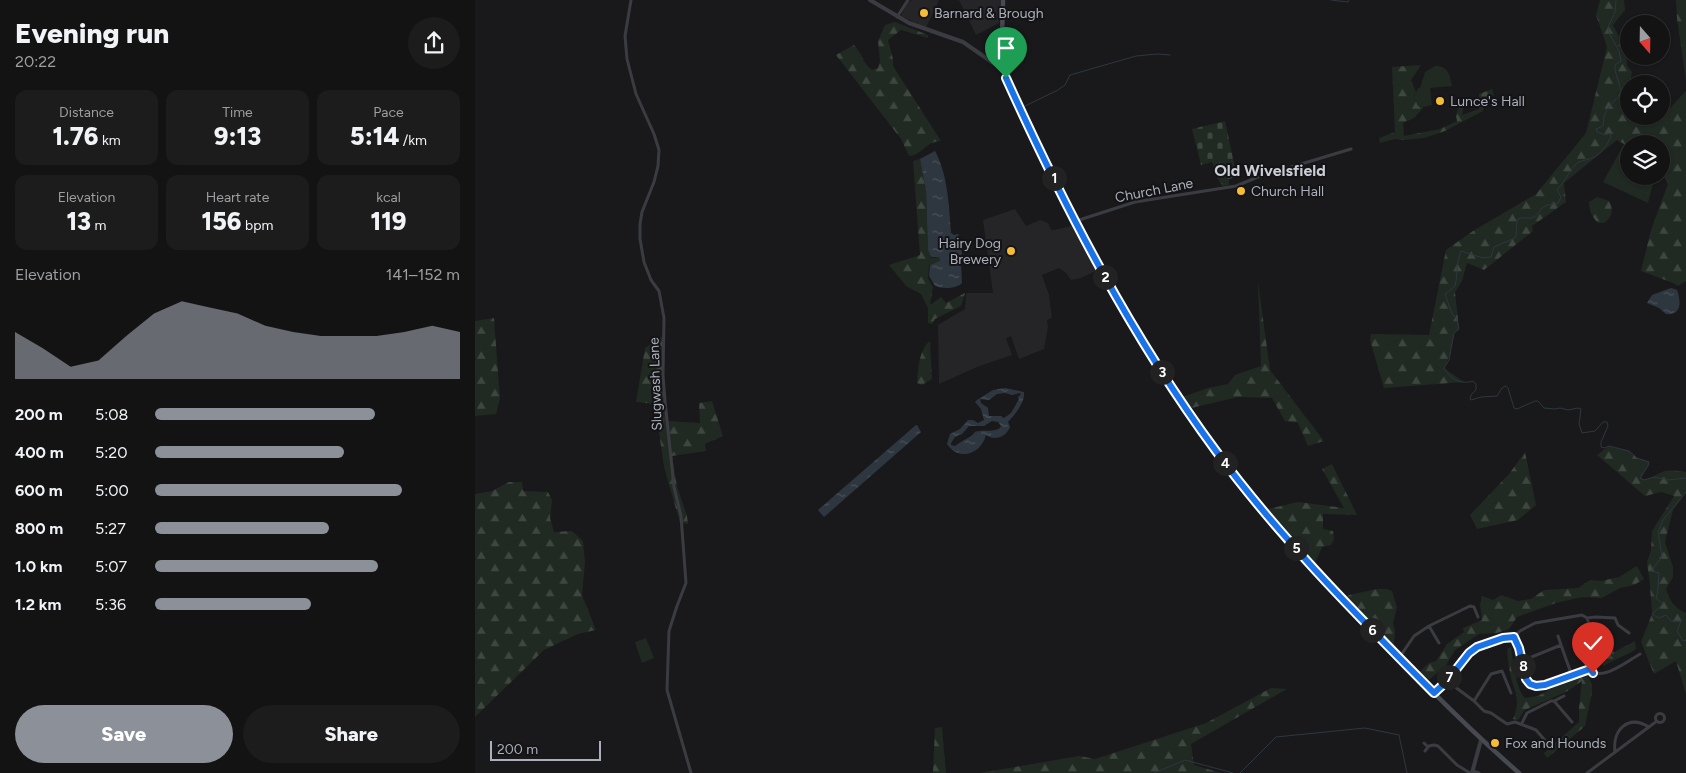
<!DOCTYPE html>
<html lang="en">
<head>
<meta charset="utf-8">
<style>
  body { margin:0; font-family:Figtree,sans-serif; background:#1c1c1d; color:#f1f3f6; height:100vh; display:flex; flex-direction:column; font-size:19px; white-space:nowrap }
  * { box-sizing:border-box; margin:0 }
  p { font-size:16px; color:#9d9ea0 }
  .icon { flex:none; width:28px; height:28px; fill:none; stroke:currentColor; stroke-width:2; stroke-linecap:round; stroke-linejoin:round }
  .map { position:relative; flex:1; overflow:hidden }
  .details { display:flex; flex-direction:column; background:#131314; width:475px }
  .details>* { flex:none }
  .needle { width:32px; rotate:160deg }
  .tools { position:absolute; left:1145px; top:15px; display:grid; gap:10px }
  .tools a { display:grid; place-items:center; width:50px; height:50px; border-radius:50%; background:#131314; box-shadow:0 1px 4px #0004,0 0 0 1px #323234; font-size:25px }
  .scale { position:absolute; left:15px; bottom:12px; width:111px; box-sizing:border-box; padding-left:5px; border:2px solid #abafbb; border-top:0; font-size:14px; line-height:18px; white-space:nowrap; color:#abafbb; -webkit-text-stroke:4px #141416; paint-order:stroke }
  .pin { position:absolute; display:grid; place-items:center; width:42px; height:42px; color:#fff; margin:-51px -21px; border-radius:50% 50% 50% 0; rotate:-45deg; box-shadow:0 0 5px #0007 }
  .pin .icon { rotate:45deg }
  .km { position:absolute; width:25px; height:25px; margin:-12px; border-radius:50%; background:#222; color:#fff; font-size:14px; line-height:25px; text-align:center }
  .round { display:grid; place-items:center; flex:none; width:52px; height:52px; border-radius:26px; background:#1c1c1d }
  .summary { display:flex; align-items:center; justify-content:space-between; height:85px; padding:0 15px }
  h1 { font-size:28px; font-weight:800; line-height:38px }
  .stats { display:grid; grid-template-columns:repeat(3,1fr); gap:8px; height:85px; padding:5px 15px }
  .stats div { display:grid; align-content:center; border-radius:12px; background:#1c1c1d; text-align:center }
  .stats b { font-size:25px; font-weight:800 }
  .stats small { font-size:14px; font-weight:400 }
  .stats p { font-size:14px }
  .chart { height:140px; padding:10px 15px }
  .chart p { display:flex; justify-content:space-between }
  .chart svg { width:100%; height:90px; margin-top:5px; fill:#8c9099; opacity:.7 }
  .button { display:flex; gap:10px; margin-top:auto; padding:10px 15px }
  .button a { flex:1; height:58px; border-radius:30px; background:#8c9099; color:#fff; font-size:20px; font-weight:800; line-height:58px; text-align:center }
  .button a+a { background:#1c1c1d; color:#f1f3f6 }
  ul { padding:0 15px; list-style:none; font-size:16px }
  li { display:grid; grid-template-columns:80px 60px 1fr; align-items:center; height:38px }
  li i { height:12px; border-radius:6px; background:#8c9099 }
  main { display:flex; flex:1; min-height:0 }
  .map>svg:first-child { display:block }
  .built { fill:#252528 }
  .green { fill:#202922 }
  .forest { fill:url(#forest-firs) }
  .cemetery { fill:url(#cemetery-stones) }
  .water { fill:url(#water-ripples); fill-rule:evenodd }
  .lines { fill:none; stroke-linecap:round; stroke-linejoin:round }
  .stream { stroke:#2e3740; stroke-width:1 }
  .minor { stroke:#3b3c42; stroke-width:3 }
  .tertiary { stroke:#3b3c42; stroke-width:4 }
  .secondary { stroke:#474950; stroke-width:4.5 }
  .route-casing { stroke:#fff; stroke-width:10 }
  .route { stroke:#1a73e8; stroke-width:6 }
  .poi-dot { fill:#f6bc35; stroke:#141416; stroke-width:2 }
  .labels { text-anchor:middle; stroke-width:4; stroke-linejoin:round; paint-order:stroke }
  .poi-label { font-size:14px; fill:#abafbb; stroke:#141416; text-anchor:start }
  .street-label { font-size:14px; fill:#abafbb; stroke:#141416 }
  .quarter-label { font-size:16px; font-weight:bold; fill:#ccced7; stroke:#141416 }
</style>
</head>
<body>
<main>
<section class="details">
<div class="summary"><div><h1>Evening run</h1><p>20:22</p></div><a class="round"><svg class="icon" aria-label="share" viewBox="0 0 24 24"><path d="M12 15V3M7 8l5-5 5 5M5 13v7h14v-7"/></svg></a></div>
<div class="stats">
<div><p>Distance</p><b>1.76<small> km</small></b></div>
<div><p>Time</p><b>9:13</b></div>
<div><p>Pace</p><b>5:14<small> /km</small></b></div>
</div>
<div class="stats">
<div><p>Elevation</p><b>13<small> m</small></b></div>
<div><p>Heart rate</p><b>156<small> bpm</small></b></div>
<div><p>kcal</p><b>119</b></div>
</div>
<div class="chart"><p><span>Elevation</span>141–152 m</p>
<svg viewBox="0 0 160 44" preserveAspectRatio="none"><path d="M0 44V21L10 29L20 38L30 35L40 23L50 12L60 6L70 9L80 12L90 18L100 21L110 23L120 23L130 23L140 21L150 18L160 21V44z"/></svg>
</div>
<ul>
<li><b>200 m</b>5:08<i style="width:72%"></i></li>
<li><b>400 m</b>5:20<i style="width:62%"></i></li>
<li><b>600 m</b>5:00<i style="width:81%"></i></li>
<li><b>800 m</b>5:27<i style="width:57%"></i></li>
<li><b>1.0 km</b>5:07<i style="width:73%"></i></li>
<li><b>1.2 km</b>5:36<i style="width:51%"></i></li>
</ul>
<div class="button"><a>Save</a><a>Share</a></div>
</section>
<div class="map">
<svg width="1211" height="773" viewBox="0 0 1211 773">
  <defs>
    <pattern id="forest-firs" width="22" height="20" patternUnits="userSpaceOnUse" patternTransform="scale(1.25)"><rect width="22" height="20" fill="#202922"/><path d="M5 1l3.5 6h-7zM16 11l3.5 6h-7z" fill="#3e4640"/></pattern>
    <pattern id="cemetery-stones" width="16" height="16" patternUnits="userSpaceOnUse" patternTransform="scale(1.25)"><rect width="16" height="16" fill="#202922"/><path d="M2 7V4a2 2 0 0 1 4 0v3zM10 15v-3a2 2 0 0 1 4 0v3z" fill="#3e4640"/></pattern>
    <pattern id="water-ripples" width="26" height="14" patternUnits="userSpaceOnUse" patternTransform="scale(1.25)"><rect width="26" height="14" fill="#2e3740"/><path d="M2 4q2-2 4 0t4 0M15 11q2-2 4 0t4 0" fill="none" stroke="#4a515a"/></pattern>
  </defs>
  <rect width="100%" height="100%" fill="#19191b"/>
  <path class="built" d="M437,0H464L451,28L426,16L432,3Z
    M484,0H525L524,23L501,35Z
    M540,209L551,226L565,220L573,223L576,230H579L596,226L601,221L623,270L606,278L596,280L591,273L584,268L567,275L574,295L577,318L572,320L573,327L569,349L544,359L536,336L531,338L537,355L502,367L464,384L463,325L490,309L491,293H518L508,220Z"/>
  <path class="green" d="M960,66C973,66 975,74 977,86L955,88L957,105L949,107L943,106L939,97L943,88H945L950,72Z
    M1149,144L1154,147V176H1180L1173,203L1128,182Z
    M171,638L179,658L167,663L160,642Z"/>
  <path class="forest" d="M1125,0H1149L1150,10L1138,25L1151,50L1152,66L1157,72L1155,84H1154V116H1186V104L1195,108L1211,91V281L1203,286L1198,283L1166,271L1176,230L1193,184L1186,170V144H1154V147L1142,140L1089,183L1091,202L1057,226L1058,231L1009,270L992,263L987,281L980,292L984,329L979,333L975,355L969,368L989,382L909,388L895,340L896,334L954,335L971,250L998,231L1061,194L1111,133L1132,47L1121,15Z
    M1201,0H1211V80L1202,19Z
    M420,22L453,35V38L426,30L413,40L418,59V66L466,141C451,141 446,156 434,156L426,139L361,55L379,45C387,53 387,62 397,70L403,68L405,61L403,41L410,25Z
    M946,65L936,80L941,92L939,97L943,106L949,107L939,118L928,123L929,136L965,129L982,121L981,116L983,108L989,105L987,115L1004,109V94L1017,89L1019,95L1009,100L1008,111L970,131L949,138L928,140L920,139L905,143L904,138L920,132L917,67Z
    M445,159L451,190L453,250L456,258L464,257L465,262L454,265L453,278L458,287L455,305L466,297L471,303L490,293L486,306L460,319L457,324L453,323V308L446,294L431,286L414,265L445,255L438,161Z
    M1122,197L1134,201C1139,210 1137,217 1129,223H1123C1117,217 1114,211 1114,202Z
    M783,282L795,370L849,441L833,446L823,423L810,421L797,398L763,397L712,409L705,398L733,388L753,384L760,375L786,366Z
    M19,318L25,399L21,414L0,416V321Z
    M186,337H189L188,375L193,421L225,423L224,403L237,401L248,436L230,444L231,451L197,456L202,486L212,516L213,524L205,523L189,467L180,404L161,402L170,348Z
    M455,341L457,379L447,385L442,383C443,370 444,349 455,341Z
    M1134,446L1154,451L1162,458L1174,462L1173,466L1166,478L1169,480C1175,479 1178,476 1185,473C1192,469 1203,471 1211,472V493L1198,510L1190,542L1198,567V577L1191,589C1195,601 1199,608 1211,613V694L1201,661L1179,674L1166,642L1177,614L1175,585L1172,562L1176,550L1177,531L1199,496L1186,492L1170,496L1122,455Z
    M1050,452L1061,505L1043,520L1002,529L995,515L1034,474Z
    M857,464L882,515L848,514V529L858,531L859,539L856,545L847,547L838,568L788,510L823,502L869,508L847,469Z
    M34,482H47L48,491L73,492L77,500L75,518L79,532L97,531L108,541L110,562L107,595L121,630L103,634L69,650L0,717V494L17,491Z
    M1162,566L1169,579L1159,585L1145,588L1127,598L1107,597L1081,603L1042,617L1034,629L1022,633L1004,634L980,650L970,667L951,682L943,673L954,663L961,661L972,644L989,632L988,628L1007,620L1005,605L1007,596L1018,600L1026,595L1043,601L1056,599L1069,590L1103,588L1115,580L1126,581L1144,577Z
    M902,589H912L917,591L922,607L918,623L920,631L918,653L868,600L874,595Z
    M1160,641L1161,649C1151,656 1139,659 1129,666L1125,662C1135,652 1149,648 1160,641Z
    M1036,647C1038,661 1041,689 1050,698L1063,696L1079,687L1112,675L1117,684V693L1110,726L1072,758L1069,753L1104,722V707L1107,681L1091,692L1050,710L1043,720L1038,719C1047,698 1039,693 1035,673C1033,665 1033,657 1032,649Z
    M796,688L812,689L716,744L719,765L746,773H505L604,756L620,759L731,723Z
    M467,727L471,773H454L458,772L460,728Z"/>
  <path class="cemetery" d="M750,121L762,177L754,179V185L748,186L742,178L737,162L726,165L717,129Z"/>
  <path class="water" d="M460,151C473,175 474,206 476,233L479,235L484,234L483,237L487,253L483,263L486,265L487,283C481,289 468,289 460,286L454,276L455,265L465,261L464,257H456L453,250L451,190L445,159Z
    M1196,288L1202,290C1206,301 1207,316 1191,314L1184,308L1172,303L1177,295Z
    M530,388L549,392C550,403 540,414 533,422L535,427C531,437 520,441 511,435C506,454 484,462 472,444L475,434L485,429L493,420H498L503,423L509,420L506,409L500,402L502,400L518,390ZM530,393L537,395L545,393L546,394L543,397L544,399L536,413L529,418L526,416H514L513,408L506,403L505,399L514,400L522,394ZM517,421L523,422L526,426L525,428C517,433 509,429 500,432C496,438 487,440 480,446L476,445V443L480,437L487,434L494,426H509Z
    M441,425H442L446,432L349,517L343,510Z"/>
  <g class="lines">
    <path class="stream" d="M856,0L873,2L874,0
      M1141,0L1140,12L1133,27L1135,35L1144,51L1146,61L1140,65C1139,74 1146,83 1146,95C1140,100 1132,107 1130,114C1128,117 1129,122 1128,126L1121,129L1122,132L1131,135L1135,133L1136,137C1132,145 1126,154 1117,158C1110,161 1104,160 1099,166C1093,174 1089,182 1082,190L1086,197L1083,203C1077,204 1072,204 1067,208C1064,211 1063,215 1059,217C1053,220 1049,216 1043,219C1040,225 1043,231 1040,238L1019,247L1016,257L1008,258L986,251C981,263 983,273 980,286L970,294L977,314L982,319L984,329L979,333L974,360L969,368C975,379 986,385 998,381L1001,384V390L996,395L995,399L996,400L1006,397L1022,396L1027,388L1030,386L1033,388L1039,408L1042,409L1060,401H1063L1069,408L1080,409L1085,408L1093,410L1103,408L1106,409L1104,424L1107,433L1120,431L1128,422H1132L1133,426L1126,442V447L1129,448L1134,446L1154,451L1162,458L1174,462L1173,466L1165,478L1169,480L1179,477L1193,480L1211,478
      M550,106L583,90L590,85L595,75L661,56L682,54L695,55
      M1211,492L1188,520L1183,532L1187,557L1176,571L1184,573C1183,582 1184,591 1181,598L1188,604L1177,614L1184,618L1191,615L1196,621H1206L1202,631L1208,641L1211,640
      M679,773L710,760L758,773
      M765,773L801,737L890,728L924,735L932,773"/>
    <path class="minor" d="M156,0L150,36L152,59L161,94L179,134L184,150L183,166L179,182L167,212L165,224V239L169,262L176,280L184,291L189,318L188,375L190,401L199,487L206,516L211,583L202,606L194,631L192,690L216,773
      M422,17L433,0
      M601,221L660,202L761,186L783,177L876,149
      M954,626L964,643
      M1083,636L1086,645
      M1039,637C1040,640 1042,644 1044,648C1047,657 1048,679 1055,684C1063,689 1107,676 1114,670C1115,669 1118,665 1119,663C1125,650 1116,631 1112,618
      M1121,650L1138,653
      M924,658L939,636L954,626L995,606L999,607L1003,617
      M1047,661L1086,645L1097,676
      M1115,669C1125,683 1153,661 1165,654
      M972,681L999,701L1009,711L1016,713L1032,724L1040,722L1061,730L1074,745
      M959,693L972,681L993,653L1002,647L1028,638L1039,637L1045,631L1060,623L1107,615L1112,618L1121,617L1140,618L1143,625L1154,633
      M999,701L1016,674L1027,671L1036,693
      M1079,701L1097,722
      M1180.5 718a4.5 4.5 0 1 1 9 0a4.5 4.5 0 1 1-9 0Z
      M1047,723L1052,713L1076,701H1079L1089,696
      M949,743L953,747
      M950,751L954,746L959,745L963,746L982,765L995,773
      M1140,752C1137,730 1153,714 1174,727
      M998,771L1004,773
      M1112,773L1182,721"/>
    <path class="tertiary" d="M395,0L434,23L488,42L524,67L529,68
      M997,773L1006,740"/>
    <path class="secondary" d="M528,0C528,26 524,52 531,78C582,190 638,299 707,401C718,418 729,435 741,451C780,503 823,551 867,598C924,658 981,718 1044,773"/>
  </g>
  <g class="lines">
    <defs>
      <path id="route" d="M531,78C590,208 656,336 741,451C805,538 883,616 959,693L972,681L994,653L1002,647L1028,638L1039,637L1044,648L1051,679L1055,684L1061,686L1070,685L1115,669L1118,673"/>
    </defs>
    <use href="#route" class="route-casing"/>
    <use href="#route" class="route"/>
  </g>
  <g class="poi-dot">
    <circle cx="449" cy="13" r="5"/>
    <circle cx="965" cy="101" r="5"/>
    <circle cx="766" cy="191" r="5"/>
    <circle cx="536" cy="251" r="5"/>
    <circle cx="1020" cy="743" r="5"/>
  </g>
  <g class="labels">
    <g class="poi-label">
      <text x="459" y="18">Barnard &amp; Brough</text>
      <text x="975" y="106">Lunce's Hall</text>
      <text x="776" y="196">Church Hall</text>
      <text x="526" y="248" text-anchor="end">Hairy Dog<tspan x="526" dy="16">Brewery</tspan></text>
      <text x="1030" y="748">Fox and Hounds</text>
    </g>
    <g class="street-label">
      <text transform="translate(679 190) rotate(-11)" y="5">Church Lane</text>
      <text transform="translate(180 384) rotate(-92)" y="5">Slugwash Lane</text>
    </g>
    <g class="quarter-label">
      <text x="795" y="176">Old Wivelsfield</text>
    </g>
  </g>
</svg>
<div class="tools">
<a><svg class="needle" viewBox="-14 -14 28 28"><path d="M0-13l5 13h-10z" fill="#e53935"/><path d="M0 13l5-13h-10z" fill="#9d9ea0"/></svg></a>
<a><svg class="icon" aria-label="locate" viewBox="0 0 24 24"><circle cx="12" cy="12" r="6"/><path d="M12 2v4M12 18v4M2 12h4M18 12h4"/></svg></a>
<a><svg class="icon" aria-label="layers" viewBox="0 0 24 24"><path d="M12 4l9 5-9 5-9-5zM3 14l9 5 9-5"/></svg></a>
</div>
<div class="scale">200 m</div>
<div class="pin" style="left:531px;top:78px;background:#1e9e55"><svg class="icon" aria-label="arrive" viewBox="0 0 24 24"><path d="M6 21V4h12l-3 4 3 4H6"/></svg></div>
<div class="pin" style="left:1118px;top:673px;background:#d93025"><svg class="icon" aria-label="check" viewBox="0 0 24 24"><path d="M5 12l5 5 9-10"/></svg></div>
<b class="km" style="left:579px;top:178px">1</b>
<b class="km" style="left:630px;top:277px">2</b>
<b class="km" style="left:687px;top:372px">3</b>
<b class="km" style="left:750px;top:463px">4</b>
<b class="km" style="left:821px;top:548px">5</b>
<b class="km" style="left:897px;top:630px">6</b>
<b class="km" style="left:974px;top:677px">7</b>
<b class="km" style="left:1048px;top:666px">8</b>
</div>
</main>
</body>
</html>
